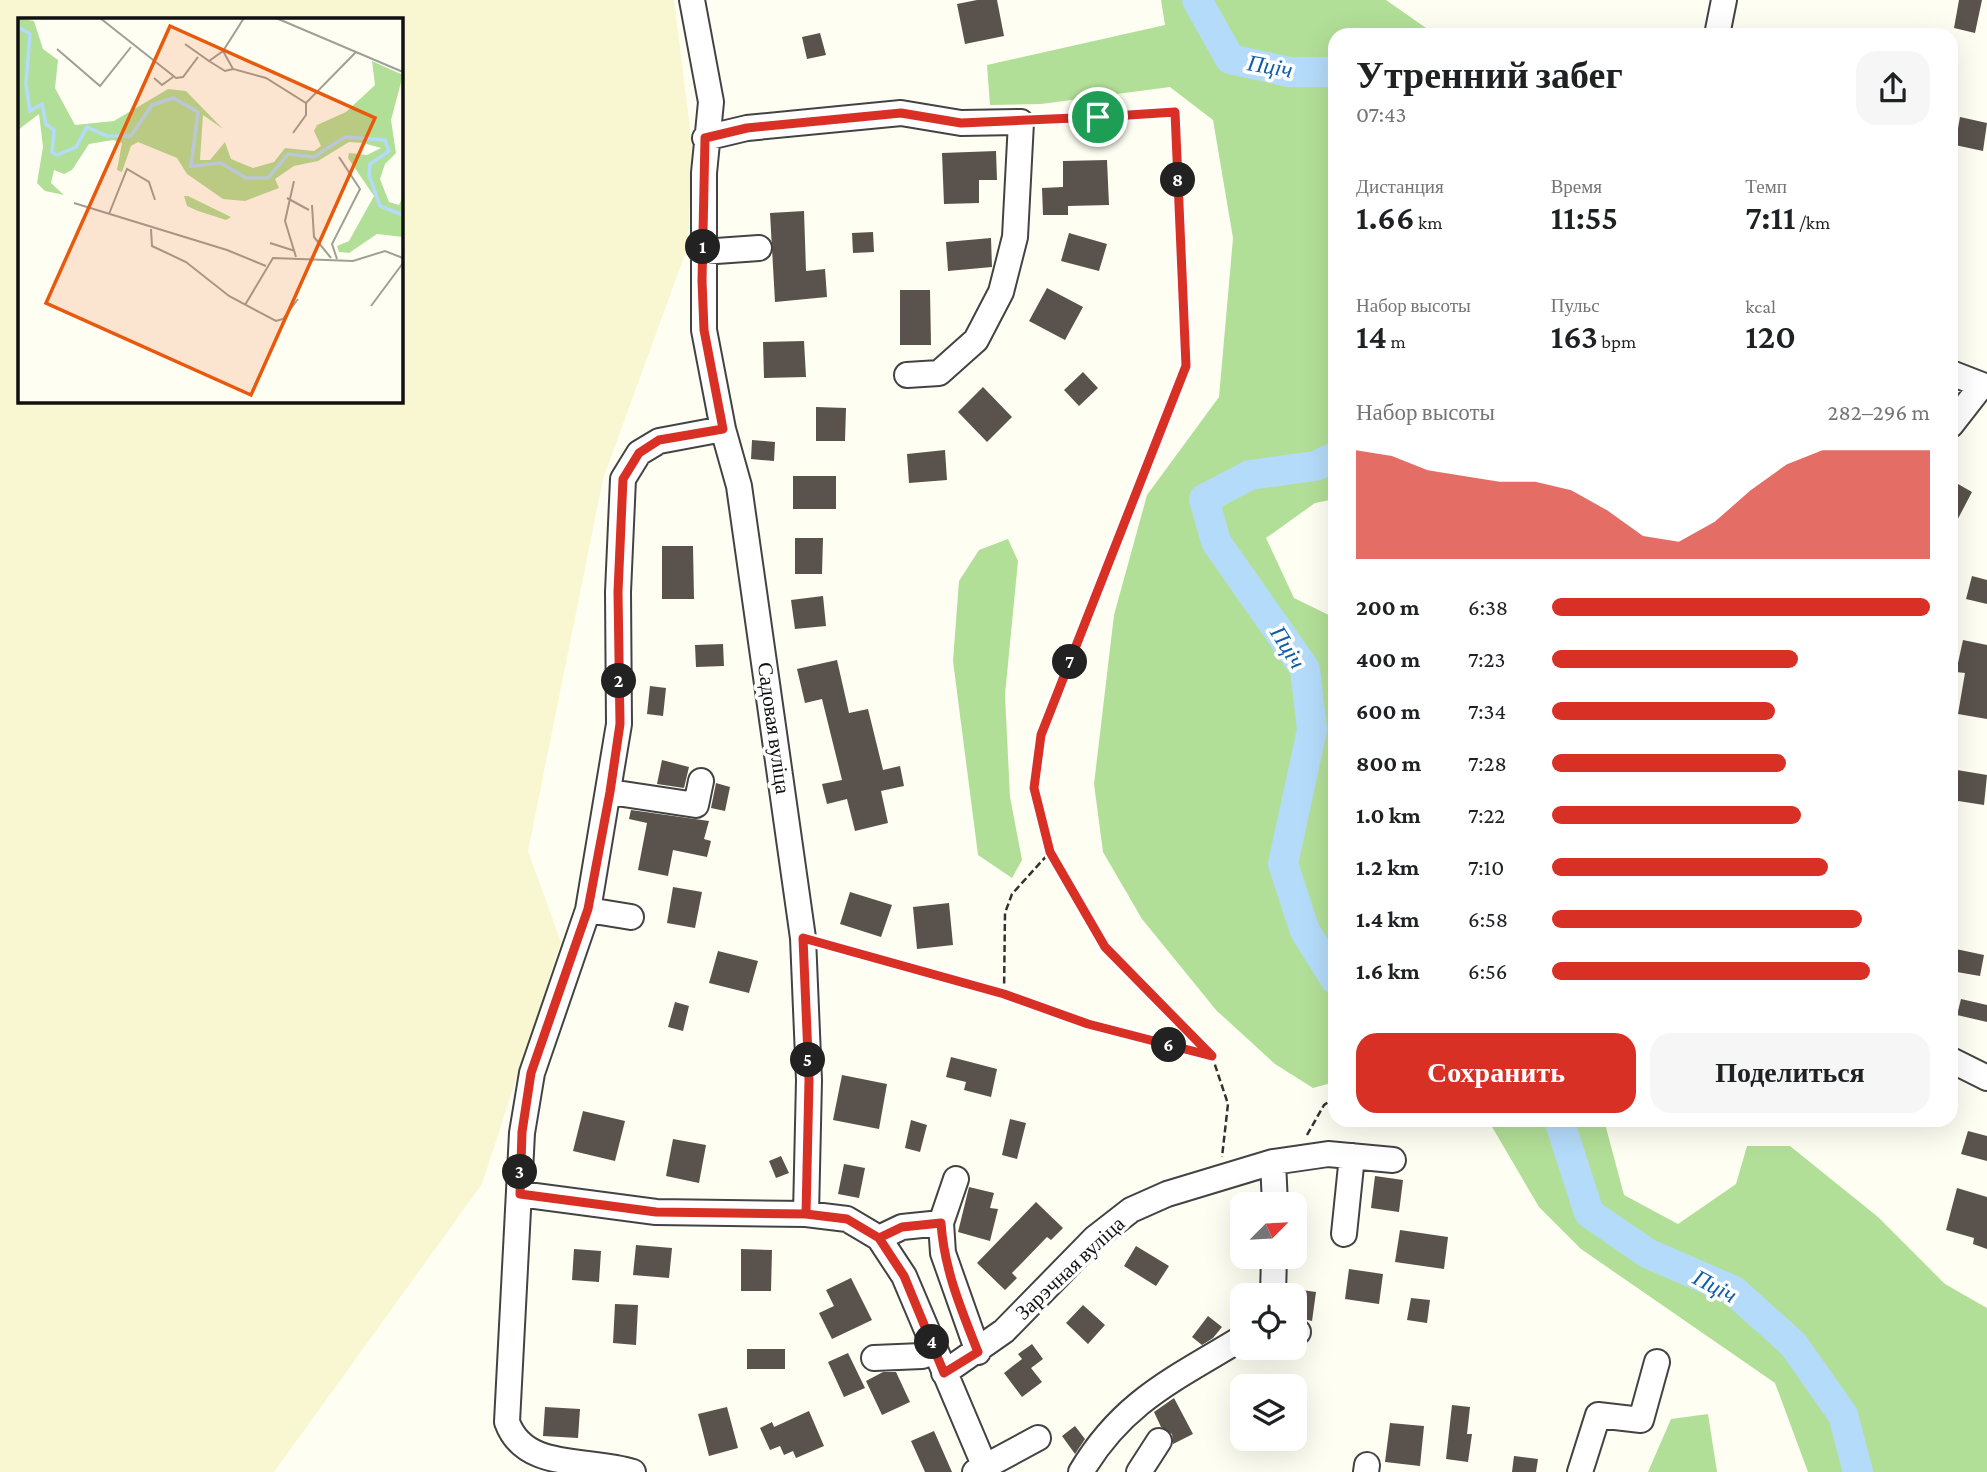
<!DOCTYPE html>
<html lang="ru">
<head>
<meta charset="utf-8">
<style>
  body { margin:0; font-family:"Crimson Pro",serif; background:#f6f6f6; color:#202124; height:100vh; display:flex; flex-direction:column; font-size:26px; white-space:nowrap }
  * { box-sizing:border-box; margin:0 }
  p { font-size:23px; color:#757577 }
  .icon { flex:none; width:38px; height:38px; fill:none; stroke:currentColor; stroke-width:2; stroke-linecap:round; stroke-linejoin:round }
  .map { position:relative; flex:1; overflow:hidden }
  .drawer { position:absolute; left:1328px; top:28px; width:630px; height:1099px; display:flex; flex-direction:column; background:#fff; border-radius:21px; box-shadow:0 7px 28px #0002 }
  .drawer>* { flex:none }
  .needle { width:46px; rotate:66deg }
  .buttons { position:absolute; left:1230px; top:1192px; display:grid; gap:14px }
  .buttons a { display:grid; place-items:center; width:77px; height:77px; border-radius:14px; background:#fff; box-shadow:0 7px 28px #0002; font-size:35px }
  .pin { position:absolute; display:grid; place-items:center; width:60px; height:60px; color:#fff; margin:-30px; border:4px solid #fff; border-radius:50%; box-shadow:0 2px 7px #0007 }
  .km { position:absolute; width:35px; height:35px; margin:-18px; border-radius:50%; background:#222; color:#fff; font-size:19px; line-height:35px; text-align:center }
  .round { display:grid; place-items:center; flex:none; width:74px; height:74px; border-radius:21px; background:#f6f6f6 }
  .summary { display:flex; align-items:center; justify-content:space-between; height:119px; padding:0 28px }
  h1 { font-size:38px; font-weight:600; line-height:52px }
  .figures { display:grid; grid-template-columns:repeat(3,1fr); gap:10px; height:119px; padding:7px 28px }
  .figures div { display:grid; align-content:center }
  .figures b { font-size:35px; font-weight:600 }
  .figures small { font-size:19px; font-weight:400 }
  .figures p { font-size:19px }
  .chart { height:196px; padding:14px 28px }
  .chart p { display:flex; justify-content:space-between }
  .chart svg { width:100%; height:126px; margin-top:7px; fill:#d93025; opacity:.7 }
  .cta { display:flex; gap:14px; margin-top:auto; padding:14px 28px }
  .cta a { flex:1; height:80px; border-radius:21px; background:#d93025; color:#fff; font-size:28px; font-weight:600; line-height:80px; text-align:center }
  .cta a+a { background:#f6f6f6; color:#202124 }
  ul { padding:0 28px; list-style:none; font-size:23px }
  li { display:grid; grid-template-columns:112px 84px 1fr; align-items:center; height:52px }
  li i { height:18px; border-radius:9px; background:#d93025 }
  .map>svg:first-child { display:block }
  .farmland { fill:#f8f7d1; fill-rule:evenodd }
  .forest { fill:#b2df97 }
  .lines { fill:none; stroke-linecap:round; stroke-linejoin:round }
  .river { stroke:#b4dbfa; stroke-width:30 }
  .building { fill:#5a524c }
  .minor-casing { stroke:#434343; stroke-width:28 }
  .path { stroke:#323232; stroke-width:2.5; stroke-dasharray:7 3.5; stroke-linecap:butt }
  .minor { stroke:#fff; stroke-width:24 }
  .route-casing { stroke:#fff; stroke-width:14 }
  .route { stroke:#d93025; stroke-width:9 }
  .labels { text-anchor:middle; stroke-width:7; stroke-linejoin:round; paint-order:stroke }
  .street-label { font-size:21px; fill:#101010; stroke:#fff }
  .water-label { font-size:23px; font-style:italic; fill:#0f5cac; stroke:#fff }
  .inset-river { fill:none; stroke:#b4dbfa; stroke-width:3.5 }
  .inset-road { fill:none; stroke:#9f9f98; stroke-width:2 }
  .view { fill:#e8590c; fill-opacity:0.15; stroke:#e8590c; stroke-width:3.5 }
  .inset-edge { fill:none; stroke:#101010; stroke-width:3.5 }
</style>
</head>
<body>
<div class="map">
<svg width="1987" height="1472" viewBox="0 0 1987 1472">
  <rect width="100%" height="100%" fill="#fffef3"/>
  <path class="farmland" d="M0,0H674L692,144L688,246L603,479L528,851L561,942L482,1184L274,1472H0ZM19,19H401V401H19Z"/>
  <path class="forest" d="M1161,0H1386L1436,35H1335V499L1315,503L1266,538L1294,598L1335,618V1082L1313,1088L1275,1064L1216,1010L1142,919L1103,852L1094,784L1114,615L1147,495L1219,397L1233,238L1213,120L1170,87L1041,104L990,105L987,65L1165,25Z
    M1008,539L1018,561L1005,695L1010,797L1022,860L1012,878L978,855L953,661L959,581L979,550Z
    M1488,1120H1604L1624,1195L1678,1224L1736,1184L1747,1146H1790L1878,1217L1945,1284L1987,1308V1472H1808L1775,1383L1581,1249L1539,1207Z
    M1708,1414L1717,1472H1648L1671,1419Z"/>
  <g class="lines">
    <path class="river" d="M1197,0L1230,59L1289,72H1335
      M1335,457L1315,466L1250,475L1204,499L1216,542L1305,669L1312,730L1283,864L1305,931L1335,979
      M1559,1120L1589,1213L1647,1253L1734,1291L1793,1344L1843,1415L1858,1472"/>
  </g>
  <path class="building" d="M977,0H997L1004,36L965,44L957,4Z
    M1959,0H1982L1975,33L1954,28Z
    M820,33L826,55L807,59L802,37Z
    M1960,117L1987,123L1983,151L1955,145Z
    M996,151L997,180H979V203L944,204L942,153Z
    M1107,160L1109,205L1068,206V215H1043L1042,188L1063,187V161Z
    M804,211L806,271L825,269L827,297L775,302L770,213Z
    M873,232L874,252L853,253L852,233Z
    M1069,233L1107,244L1099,271L1061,261Z
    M991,238L992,267L948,271L946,242Z
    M1047,288L1083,307L1065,340L1029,321Z
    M900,290H930L931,345H900Z
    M804,341L806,377L764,378L763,342Z
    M1083,372L1098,388L1079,406L1064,390Z
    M983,387L1012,417L987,442L958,412Z
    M816,407L846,408L845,441H816Z
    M752,440L775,442L774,461L751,459Z
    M945,450L947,480L909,483L907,454Z
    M793,476H836V509H793Z
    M1951,480L1972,492L1951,532Z
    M795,538H823L822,574H795Z
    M662,546H693L694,599H662Z
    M1972,576L1987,580V604L1966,599Z
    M823,596L826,626L795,629L791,600Z
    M1963,640L1987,645V719L1958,714L1965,673L1956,672Z
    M723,644L724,666L696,667L695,645Z
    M837,660L849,713L868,709L883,770L900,766L904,786L881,791L888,823L855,831L847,799L827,804L822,784L842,780L822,699L805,703L797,669Z
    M650,686L666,688L663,716L647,714Z
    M662,760L689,767L684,788L657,784Z
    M1957,770L1987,775L1984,805L1952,800Z
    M716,783L730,787L725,811L711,808Z
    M631,810L709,821L704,839L711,841L707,857L673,850L668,876L638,870L647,823L629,819Z
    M673,887L702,892L695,928L667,923Z
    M850,892L892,905L881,937L840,924Z
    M949,903L953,945L917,949L913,907Z
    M1951,948L1984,955L1980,976L1951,971Z
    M718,951L758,961L749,993L709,983Z
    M1961,999L1987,1005V1022L1957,1015Z
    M675,1002L689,1006L683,1031L668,1027Z
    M951,1057L997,1069L991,1097L964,1090L966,1082L946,1077Z
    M842,1075L887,1084L879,1129L833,1120Z
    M583,1111L625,1121L615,1161L573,1151Z
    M1010,1119L1026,1123L1017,1159L1002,1155Z
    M911,1120L927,1125L920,1152L905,1148Z
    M1968,1131L1987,1136V1161L1961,1154Z
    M673,1139L706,1145L699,1183L666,1176Z
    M781,1156L789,1173L776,1178L769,1161Z
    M844,1164L865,1168L859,1198L838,1194Z
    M1375,1176L1403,1180L1399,1212L1371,1208Z
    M969,1187L994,1193L990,1208L998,1209L990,1241L958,1232Z
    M1957,1188L1987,1197V1249L1973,1244L1974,1238L1946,1230Z
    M1036,1202L1063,1228L1051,1240L1047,1237L1012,1273L1017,1278L1005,1290L977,1263Z
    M1400,1230L1448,1237L1444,1269L1395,1262Z
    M636,1245L672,1248L669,1278L633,1275Z
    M1136,1246L1169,1266L1156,1286L1124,1266Z
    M574,1249L601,1251L599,1282L572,1280Z
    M741,1249L772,1250L771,1291H741Z
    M1349,1269L1383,1274L1379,1304L1345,1299Z
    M851,1278L872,1320L832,1339L819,1313L834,1306L826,1290Z
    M1295,1289L1316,1292L1312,1321L1295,1317Z
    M1411,1298L1430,1300L1427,1323L1407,1320Z
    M615,1304L638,1305L636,1345L613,1343Z
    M1083,1305L1105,1325L1088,1344L1066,1323Z
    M1208,1316L1222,1327L1213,1338L1202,1345L1192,1337Z
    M1032,1344L1043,1359L1031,1368L1042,1382L1022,1397L1004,1373L1022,1359L1018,1354Z
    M747,1349H785V1369H747Z
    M848,1353L865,1388L844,1397L828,1362Z
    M883,1372H896L910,1402L882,1415L866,1381Z
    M1174,1398L1193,1434L1173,1444L1172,1434L1161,1427L1154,1412Z
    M1452,1405L1470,1407L1467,1434H1472L1468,1462L1446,1459Z
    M545,1407L580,1409L578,1438L543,1436Z
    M727,1407L738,1448L709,1456L698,1414Z
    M809,1411L824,1446L796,1458L793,1451L784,1455L780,1446L770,1450L760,1428L772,1422L774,1427Z
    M1390,1423L1424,1426L1420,1466L1385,1462Z
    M1075,1426L1085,1439L1075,1454L1062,1436Z
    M934,1431L952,1472H925L911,1441Z
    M1514,1456L1538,1459L1536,1472H1512Z"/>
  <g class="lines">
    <defs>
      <path id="minor" d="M692,0L711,102L704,173V330L723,429L739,486L803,938L809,1080L806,1214
        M1717,35L1724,0
        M705,138L747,128L901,113L961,123L1021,122L1015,237L1001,292L976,340L939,373L907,375
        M702,252L759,248
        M1951,373L1987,387
        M1951,425L1982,385
        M610,792L696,805L701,781
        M588,910L631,917
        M1951,1060L1987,1078
        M1273,1162L1275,1204
        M956,1179L941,1223L943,1253L978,1352
        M520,1194L656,1212L806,1214L847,1219L879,1238L904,1276L987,1472
        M1344,1234L1352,1156
        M879,1238L902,1227L941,1223
        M1273,1295L1274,1256
        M1295,1332H1298
        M874,1358L922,1356L935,1351
        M944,1373L1004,1331L1095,1238L1131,1210L1167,1194L1273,1162L1328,1154L1393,1160
        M633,1472C588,1457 525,1472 507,1422L522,1133L532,1073L588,910L619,724L618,592L623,479L639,453L659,441L723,429
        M975,1472L1038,1438
        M1081,1472C1123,1401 1175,1379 1242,1338
        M1139,1472L1159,1441
        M1366,1472L1367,1465
        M1580,1472L1598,1415L1641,1420L1657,1362"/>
    </defs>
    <use href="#minor" class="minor-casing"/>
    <path class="path" d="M1041,121L1175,112L1186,366L1041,735L1034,788L1050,852L1105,947L1212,1056L1228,1104L1222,1157
      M822,943L1004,994L1088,1024L1209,1055
      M1004,994L1005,913L1012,894L1050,852
      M1307,1135L1324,1105L1335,1097"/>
    <use href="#minor" class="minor"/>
  </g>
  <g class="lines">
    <defs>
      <path id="route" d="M1098,117L961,123L901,113L747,128L705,138L702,281L704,330L723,429L659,440L639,453L623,479L618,592L620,724L610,792L588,909L531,1073L522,1132L520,1194L656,1212L806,1214L847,1219L879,1238L904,1276L944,1373L978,1352C961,1309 944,1269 941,1223L902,1227L879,1238L847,1219L806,1214L809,1080L803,938L1004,994L1088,1024L1212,1056L1105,947L1050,852L1034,788L1041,735L1186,366L1175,112L1098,117"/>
    </defs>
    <use href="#route" class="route-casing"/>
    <use href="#route" class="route"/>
  </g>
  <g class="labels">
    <g class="street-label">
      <text transform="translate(774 728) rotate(82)" y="7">Садовая вуліца</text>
      <text transform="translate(1070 1268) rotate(-43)" y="7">Зарэчная вуліца</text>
    </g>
    <g class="water-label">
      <text transform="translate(1270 66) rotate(10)" y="8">Пціч</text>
      <text transform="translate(1288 647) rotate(58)" y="8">Пціч</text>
      <text transform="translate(1715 1286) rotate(28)" y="8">Пціч</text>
    </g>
  </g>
  <g transform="translate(18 18)">
    <rect width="385" height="385" fill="#fffef3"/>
    <path d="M0,0L16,3L25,31L40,42L37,70L57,107L96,103L150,71L168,73L205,111L185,97L182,142H192L207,124L213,141L235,150L256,144L267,130L296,133L303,128L296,113L299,107L328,94L357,67L354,43L385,57L373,102L378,135L367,146L362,161L371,184L381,187L385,178V219L359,216L331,235L321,234L319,228L331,223L356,178L330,140L331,135L349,137L363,130L345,125L331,124L300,143L276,148L257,161L261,170L227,183L205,181L169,156L159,140L120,124L113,128L104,154L99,152L104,125L95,122L71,126L54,152L46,156L36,152L33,165L46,177L27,173L19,165L25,129L21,96L0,112ZM166,178H170L213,199L208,202L180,193L169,188Z" fill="#b2df97"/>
    <path class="inset-river" d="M0,9L12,16L8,66L12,93L24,86L28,106L36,112L34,134L39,137L58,129L69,109L89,118H113L134,87L155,80L180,94L173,148L203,145L228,160H250L270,136L296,139L327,119L367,122L371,133L352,146L351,157L362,188L385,197"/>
    <path class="inset-road" d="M82,0L158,60L165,59L180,39M258,0L385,54M167,26L191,43L205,33L226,0M39,31L82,68L113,29M205,33L215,51L248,60L288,85L338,34M191,43L207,53L215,51M136,60L144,67L155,59M275,115L288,97V85M276,163L267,203L278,239M269,180L291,192M56,185L209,232L248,248M294,187L296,219L313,240M91,196L109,151L131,164L137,182M133,211L134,228L168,244L211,278L258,303L265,301L280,281M252,225L277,233M319,241L314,226L342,171L321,139M227,287L255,240L335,243L367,233L385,240M353,288L385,245"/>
    <path class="view" d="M152,8L357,100L233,377L28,285Z"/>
    <rect width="385" height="385" class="inset-edge"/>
  </g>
</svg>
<div class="buttons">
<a><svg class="needle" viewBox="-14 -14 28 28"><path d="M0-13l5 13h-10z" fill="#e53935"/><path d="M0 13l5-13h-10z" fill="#757577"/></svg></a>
<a><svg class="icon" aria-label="locate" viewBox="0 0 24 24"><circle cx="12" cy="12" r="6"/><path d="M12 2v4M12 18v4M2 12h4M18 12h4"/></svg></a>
<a><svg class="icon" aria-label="layers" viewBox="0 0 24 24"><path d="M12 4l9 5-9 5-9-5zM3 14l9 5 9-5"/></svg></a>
</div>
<div class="pin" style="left:1098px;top:117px;background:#1e9e55"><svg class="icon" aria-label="arrive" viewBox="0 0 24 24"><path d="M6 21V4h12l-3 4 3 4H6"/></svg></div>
<b class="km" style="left:703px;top:247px">1</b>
<b class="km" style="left:619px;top:681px">2</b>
<b class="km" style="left:520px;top:1172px">3</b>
<b class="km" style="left:932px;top:1342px">4</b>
<b class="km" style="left:808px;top:1060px">5</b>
<b class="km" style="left:1169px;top:1045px">6</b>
<b class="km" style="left:1070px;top:662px">7</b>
<b class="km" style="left:1178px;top:180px">8</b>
<section class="drawer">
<div class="summary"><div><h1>Утренний забег</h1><p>07:43</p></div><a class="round"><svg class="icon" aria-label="share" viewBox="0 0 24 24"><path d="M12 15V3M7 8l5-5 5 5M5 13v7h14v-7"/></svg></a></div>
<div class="figures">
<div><p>Дистанция</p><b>1.66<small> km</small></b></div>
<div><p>Время</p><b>11:55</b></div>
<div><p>Темп</p><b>7:11<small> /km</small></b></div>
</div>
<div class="figures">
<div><p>Набор высоты</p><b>14<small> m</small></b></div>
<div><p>Пульс</p><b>163<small> bpm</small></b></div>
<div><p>kcal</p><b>120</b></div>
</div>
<div class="chart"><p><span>Набор высоты</span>282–296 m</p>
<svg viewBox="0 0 160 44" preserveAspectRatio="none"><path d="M0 44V6L10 8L20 13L30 15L40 17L50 17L60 20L70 27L80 36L90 38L100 31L110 20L120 11L130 6L140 6L150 6L160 6V44z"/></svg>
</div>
<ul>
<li><b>200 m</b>6:38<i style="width:100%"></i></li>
<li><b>400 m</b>7:23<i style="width:65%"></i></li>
<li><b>600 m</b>7:34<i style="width:59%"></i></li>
<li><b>800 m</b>7:28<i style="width:62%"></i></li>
<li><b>1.0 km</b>7:22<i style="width:66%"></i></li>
<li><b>1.2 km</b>7:10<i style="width:73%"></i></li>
<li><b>1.4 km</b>6:58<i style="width:82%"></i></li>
<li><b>1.6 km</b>6:56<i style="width:84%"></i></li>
</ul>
<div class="cta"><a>Сохранить</a><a>Поделиться</a></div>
</section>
</div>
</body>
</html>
